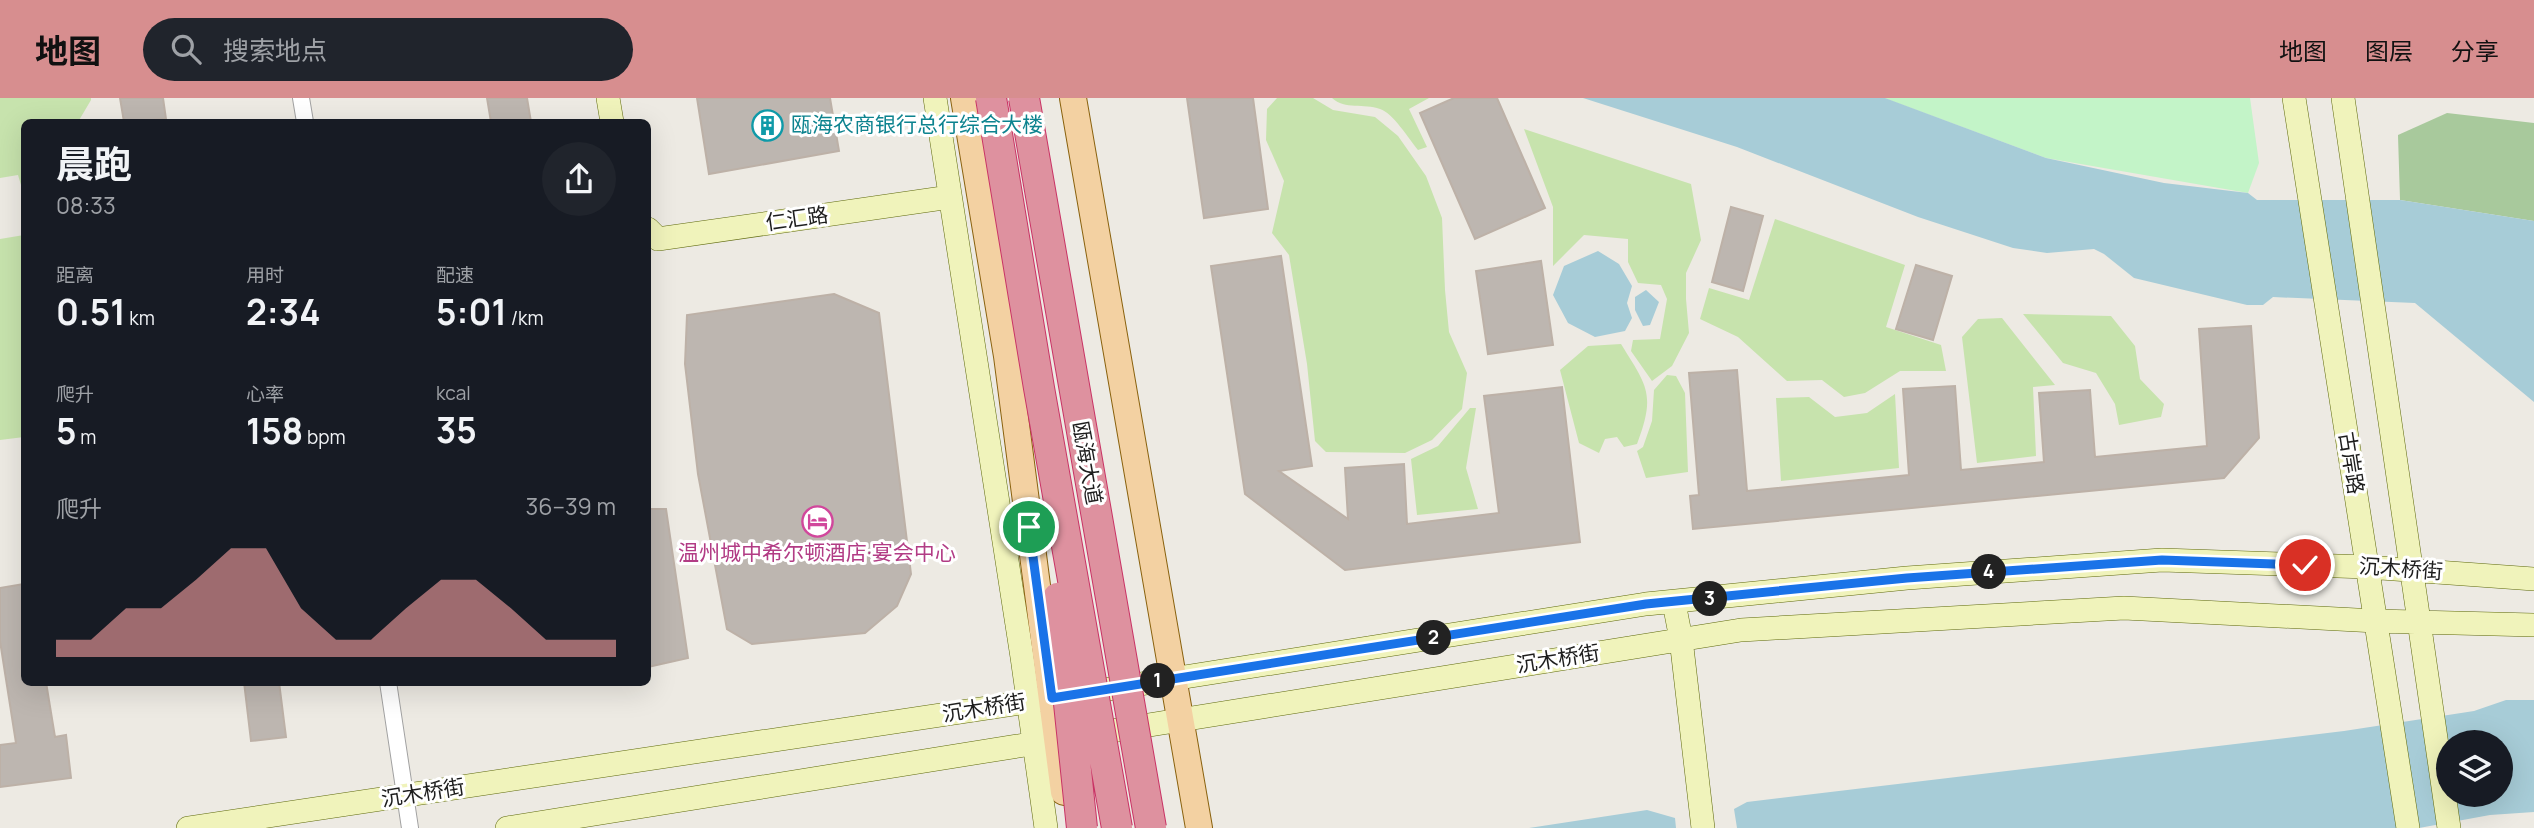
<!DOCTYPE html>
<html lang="zh">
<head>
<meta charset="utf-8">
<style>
  body { margin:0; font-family:Manrope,"Noto Sans SC",sans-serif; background:#20242c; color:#f1f3f6; height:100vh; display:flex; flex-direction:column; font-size:26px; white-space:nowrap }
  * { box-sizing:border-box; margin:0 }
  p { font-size:23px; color:#9ea1a6 }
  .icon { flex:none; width:38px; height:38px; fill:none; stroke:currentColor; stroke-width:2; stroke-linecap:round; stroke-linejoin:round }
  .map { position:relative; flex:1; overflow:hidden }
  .side { position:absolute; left:21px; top:21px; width:630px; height:567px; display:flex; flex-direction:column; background:#171b24; border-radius:10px; box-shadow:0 7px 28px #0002 }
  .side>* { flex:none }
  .buttons { position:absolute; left:2436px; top:632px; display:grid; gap:14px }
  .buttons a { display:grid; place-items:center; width:77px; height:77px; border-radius:50%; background:#171b24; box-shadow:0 7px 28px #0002; font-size:35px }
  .pin { position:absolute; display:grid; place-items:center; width:60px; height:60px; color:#fff; margin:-30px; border:4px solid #fff; border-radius:50%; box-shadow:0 2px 7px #0007 }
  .km { position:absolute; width:35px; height:35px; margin:-18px; border-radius:50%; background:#222; color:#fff; font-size:19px; line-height:35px; text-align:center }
  .round { display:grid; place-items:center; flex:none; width:74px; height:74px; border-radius:37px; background:#20242c }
  .summary { display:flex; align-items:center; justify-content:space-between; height:119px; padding:0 35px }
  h1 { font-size:38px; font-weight:700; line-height:52px }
  .figures { display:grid; grid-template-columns:repeat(3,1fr); gap:10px; height:119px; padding:7px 35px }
  .figures div { display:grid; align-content:center }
  .figures b { font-size:35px; font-weight:700 }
  .figures small { font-size:19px; font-weight:400 }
  .figures p { font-size:19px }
  .chart { height:196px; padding:14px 35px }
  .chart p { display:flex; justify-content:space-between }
  .chart svg { width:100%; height:126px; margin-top:7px; fill:#d78e8f; opacity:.7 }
  header { display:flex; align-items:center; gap:42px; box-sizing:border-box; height:98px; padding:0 35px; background:#d78e8f; color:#111 }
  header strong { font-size:33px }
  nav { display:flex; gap:38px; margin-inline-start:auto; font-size:24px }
  .search { width:490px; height:63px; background:#20242c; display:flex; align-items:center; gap:18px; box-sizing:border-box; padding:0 24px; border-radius:38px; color:#9ea1a6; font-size:26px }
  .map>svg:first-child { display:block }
  .grass { fill:#c7e3ad }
  .forest { fill:#a8c99c }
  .park { fill:#c3f4c8 }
  .water { fill:#a7ccd7; fill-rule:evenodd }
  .building { fill:#bdb6b0; stroke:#bdb1a7; stroke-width:2 }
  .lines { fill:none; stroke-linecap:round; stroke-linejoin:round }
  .street-casing { stroke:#a1a1a1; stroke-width:18 }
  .secondary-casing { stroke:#5f6a0e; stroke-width:24 }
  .primary-casing { stroke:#89610d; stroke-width:28 }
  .street { stroke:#fff; stroke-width:16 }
  .secondary { stroke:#f0f3bb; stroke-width:23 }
  .primary { stroke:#f3d1a2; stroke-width:26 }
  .highway-bridge-casing { stroke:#c93365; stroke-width:32; stroke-linecap:butt }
  .highway-bridge { stroke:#de919f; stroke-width:30 }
  .route-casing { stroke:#fff; stroke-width:14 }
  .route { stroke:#1a73e8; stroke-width:9 }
  .labels { text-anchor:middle; stroke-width:6; stroke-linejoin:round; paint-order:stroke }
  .culture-label { font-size:21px; fill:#0d838f; stroke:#fff; text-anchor:start }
  .street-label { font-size:21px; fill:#1d1d1d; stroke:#fff }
  .hotel-label { font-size:21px; fill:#b23c85; stroke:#fff }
</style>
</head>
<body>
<header>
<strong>地图</strong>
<div class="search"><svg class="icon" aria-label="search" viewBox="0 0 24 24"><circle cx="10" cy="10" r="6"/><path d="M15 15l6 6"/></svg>搜索地点</div>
<nav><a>地图</a><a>图层</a><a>分享</a></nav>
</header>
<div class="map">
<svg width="2534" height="730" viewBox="0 0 2534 730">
  <rect width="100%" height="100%" fill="#edeae3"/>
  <path class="grass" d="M0,0H91V2L78,24H24V81L21,87L18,77L0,80Z
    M1277,0H1313L1333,12L1375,19L1398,38L1426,78L1442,120L1445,192L1449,234L1467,275L1462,311L1432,342L1405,355L1326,354L1315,343L1307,266L1289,157L1272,135L1284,83L1266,42L1267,11Z
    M1332,0H1429L1409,11L1427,49L1418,52C1409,41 1393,15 1380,11C1364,5 1345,12 1332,0Z
    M1524,31L1691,86L1701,142L1686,175V201L1689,235L1672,268L1652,283L1631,253L1633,242L1660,241L1667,201L1661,187L1638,185L1628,164V141L1584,137L1553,168V109Z
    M1775,121L1905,167L1886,229L1941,247L1946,273H1900L1865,295L1844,299L1822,282L1787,283L1738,239L1700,221L1709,190L1749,202Z
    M24,137V339L0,342V141Z
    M2023,216L2111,218L2135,248L2140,281L2164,306L2161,319L2119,327L2115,306L2096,275L2063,265Z
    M2002,220L2055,287L2033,289L2036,358L1977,365L1962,239L1978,221Z
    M1621,246C1647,288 1656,296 1637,346L1624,349L1617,339L1605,341L1599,355L1579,345L1560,272L1588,248Z
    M1667,277L1676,278L1685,295L1688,374L1646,380L1637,353L1643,349L1652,323L1654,292Z
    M1895,296L1899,370L1781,383L1776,300L1809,299L1835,319L1867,315Z
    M1470,310H1476L1466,370L1478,411L1417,417L1411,361L1438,348Z"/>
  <path class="forest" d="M2447,15L2534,25V123L2400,102L2398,37Z"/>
  <path class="park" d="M1884,0H2250L2259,65L2248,95L2046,60Z"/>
  <path class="water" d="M1583,0H1885L2046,60L2164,85L2248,95L2257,102H2400L2534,123V304L2415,205L2273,199L2263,207H2247L2134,180L2104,156L2094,151L2047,155L2013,150L1918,119L1737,49Z
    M1598,153L1619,166L1632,188L1627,205L1632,220L1625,233L1595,239L1568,225L1553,197L1564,168Z
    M1646,192L1659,204L1650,227L1643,228L1635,212V199Z
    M2506,602H2534V714L2490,717L2419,730H1737L1734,711L1747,704L2344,633L2474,613ZM2448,644H2501V696H2448Z
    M1647,712L1675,720L1676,730H1529Z"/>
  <path class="building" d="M120,0H163L166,21L124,24Z
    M487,0H527L531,24H491Z
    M697,0H830L839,53L709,76Z
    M1187,0H1253L1268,111L1204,120Z
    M1454,0H1497L1545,110L1475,141L1420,15Z
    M1731,109L1763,118L1743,193L1712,184Z
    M1281,158L1312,368L1279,373L1348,421L1345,370L1404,366L1407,426L1499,415L1484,298L1562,289L1580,444L1345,472L1245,396L1211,168Z
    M1541,163L1553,247L1488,256L1476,173Z
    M1916,167L1952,178L1933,242L1896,231Z
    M834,196L879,215L911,476L897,508L865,535L752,546L727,531L698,376L685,266L687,217Z
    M2251,228L2259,340L2224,380L1693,431L1690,398L1699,397L1689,275L1737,272L1747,393L1909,377L1903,291L1955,288L1961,372L2044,364L2039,295L2090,292L2095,359L2207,348L2199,231Z
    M648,411H666L688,560L648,569Z
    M24,486V584H46L55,639L66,637L71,680L0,689V647L16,645L0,543V490Z
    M244,584H279L286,639L251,643Z"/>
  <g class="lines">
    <defs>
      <path id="street" d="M301,0L305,24
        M388,584L410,730"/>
      <path id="secondary" d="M608,0L612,24
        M935,0L1022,559L1046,730
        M2294,0L2408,730
        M2343,0L2449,730
        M648,131L658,141L950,99
        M1674,505L1681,541L1703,730
        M188,730L1027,604L1646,506L1907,480L2162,462L2367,469L2534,481
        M507,730L1741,532L2124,510L2376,523L2534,527"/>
      <path id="primary" d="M964,0L1007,258L1064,694
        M1073,0L1199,730"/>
    </defs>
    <use href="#street" class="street-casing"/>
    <use href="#secondary" class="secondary-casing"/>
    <use href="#primary" class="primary-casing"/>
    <use href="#street" class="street"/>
    <use href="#secondary" class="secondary"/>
    <use href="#primary" class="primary"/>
    <defs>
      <path id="highway-bridge" d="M991,0L1039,290L1117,730
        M1024,0L1151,730
        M1058,500L1082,730"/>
    </defs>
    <use href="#highway-bridge" class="highway-bridge-casing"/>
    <use href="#highway-bridge" class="highway-bridge"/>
  </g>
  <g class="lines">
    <defs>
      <path id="route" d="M1029,429L1052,600L1646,506L1907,480L2162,462L2305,467"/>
    </defs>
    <use href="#route" class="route-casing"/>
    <use href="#route" class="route"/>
  </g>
  <defs>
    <symbol id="building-ring" viewBox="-11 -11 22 22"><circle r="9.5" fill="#fff" stroke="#0f9aa8" stroke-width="1.5"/><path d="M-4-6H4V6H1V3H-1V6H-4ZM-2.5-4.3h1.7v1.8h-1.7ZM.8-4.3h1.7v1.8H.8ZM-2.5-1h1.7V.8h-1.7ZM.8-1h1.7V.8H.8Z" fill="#0f9aa8"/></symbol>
    <symbol id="hotel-ring" viewBox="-11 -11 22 22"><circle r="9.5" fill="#fff" stroke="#d1479c" stroke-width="1.5"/><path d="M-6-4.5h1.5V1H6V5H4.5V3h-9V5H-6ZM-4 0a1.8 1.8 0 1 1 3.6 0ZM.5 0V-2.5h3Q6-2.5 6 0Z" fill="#d1479c"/></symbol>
  </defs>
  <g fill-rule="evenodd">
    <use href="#building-ring" x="750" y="10" width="35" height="35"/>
    <use href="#hotel-ring" x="800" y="406" width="35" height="35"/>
  </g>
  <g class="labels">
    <g class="culture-label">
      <text x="791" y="34">瓯海农商银行总行综合大楼</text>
    </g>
    <g class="street-label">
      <text transform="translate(797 121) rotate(-8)" y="7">仁汇路</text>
      <text transform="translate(1087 365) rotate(80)" y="7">瓯海大道</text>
      <text transform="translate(2351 365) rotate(81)" y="7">古岸路</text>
      <text transform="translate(2401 471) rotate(4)" y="7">沉木桥街</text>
      <text transform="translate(1558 561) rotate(-9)" y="7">沉木桥街</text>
      <text transform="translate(984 610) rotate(-9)" y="7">沉木桥街</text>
      <text transform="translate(423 695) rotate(-9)" y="7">沉木桥街</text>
    </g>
    <g class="hotel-label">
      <text x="817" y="462">温州城中希尔顿酒店·宴会中心</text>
    </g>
  </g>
</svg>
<div class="buttons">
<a><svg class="icon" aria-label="layers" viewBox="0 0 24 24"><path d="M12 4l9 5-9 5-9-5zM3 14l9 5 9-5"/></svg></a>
</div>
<div class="pin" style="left:1029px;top:429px;background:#1e9e55"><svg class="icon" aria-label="arrive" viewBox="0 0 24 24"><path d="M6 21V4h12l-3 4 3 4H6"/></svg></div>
<div class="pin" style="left:2305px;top:467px;background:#d93025"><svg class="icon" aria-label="check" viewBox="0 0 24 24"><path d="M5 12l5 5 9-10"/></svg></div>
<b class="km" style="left:1158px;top:583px">1</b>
<b class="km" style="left:1434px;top:540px">2</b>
<b class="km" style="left:1710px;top:501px">3</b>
<b class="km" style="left:1989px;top:474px">4</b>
<section class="side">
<div class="summary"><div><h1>晨跑</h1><p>08:33</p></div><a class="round"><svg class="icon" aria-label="share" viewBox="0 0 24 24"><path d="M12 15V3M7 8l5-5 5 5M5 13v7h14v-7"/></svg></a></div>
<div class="figures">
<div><p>距离</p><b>0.51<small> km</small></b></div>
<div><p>用时</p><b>2:34</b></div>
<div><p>配速</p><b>5:01<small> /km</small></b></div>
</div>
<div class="figures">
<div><p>爬升</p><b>5<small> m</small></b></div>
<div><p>心率</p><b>158<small> bpm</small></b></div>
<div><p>kcal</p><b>35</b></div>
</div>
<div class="chart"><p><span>爬升</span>36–39 m</p>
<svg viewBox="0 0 160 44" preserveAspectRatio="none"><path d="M0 44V38L10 38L20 27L30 27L40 17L50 6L60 6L70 27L80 38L90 38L100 27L110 17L120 17L130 27L140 38L150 38L160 38V44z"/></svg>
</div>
</section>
</div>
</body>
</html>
